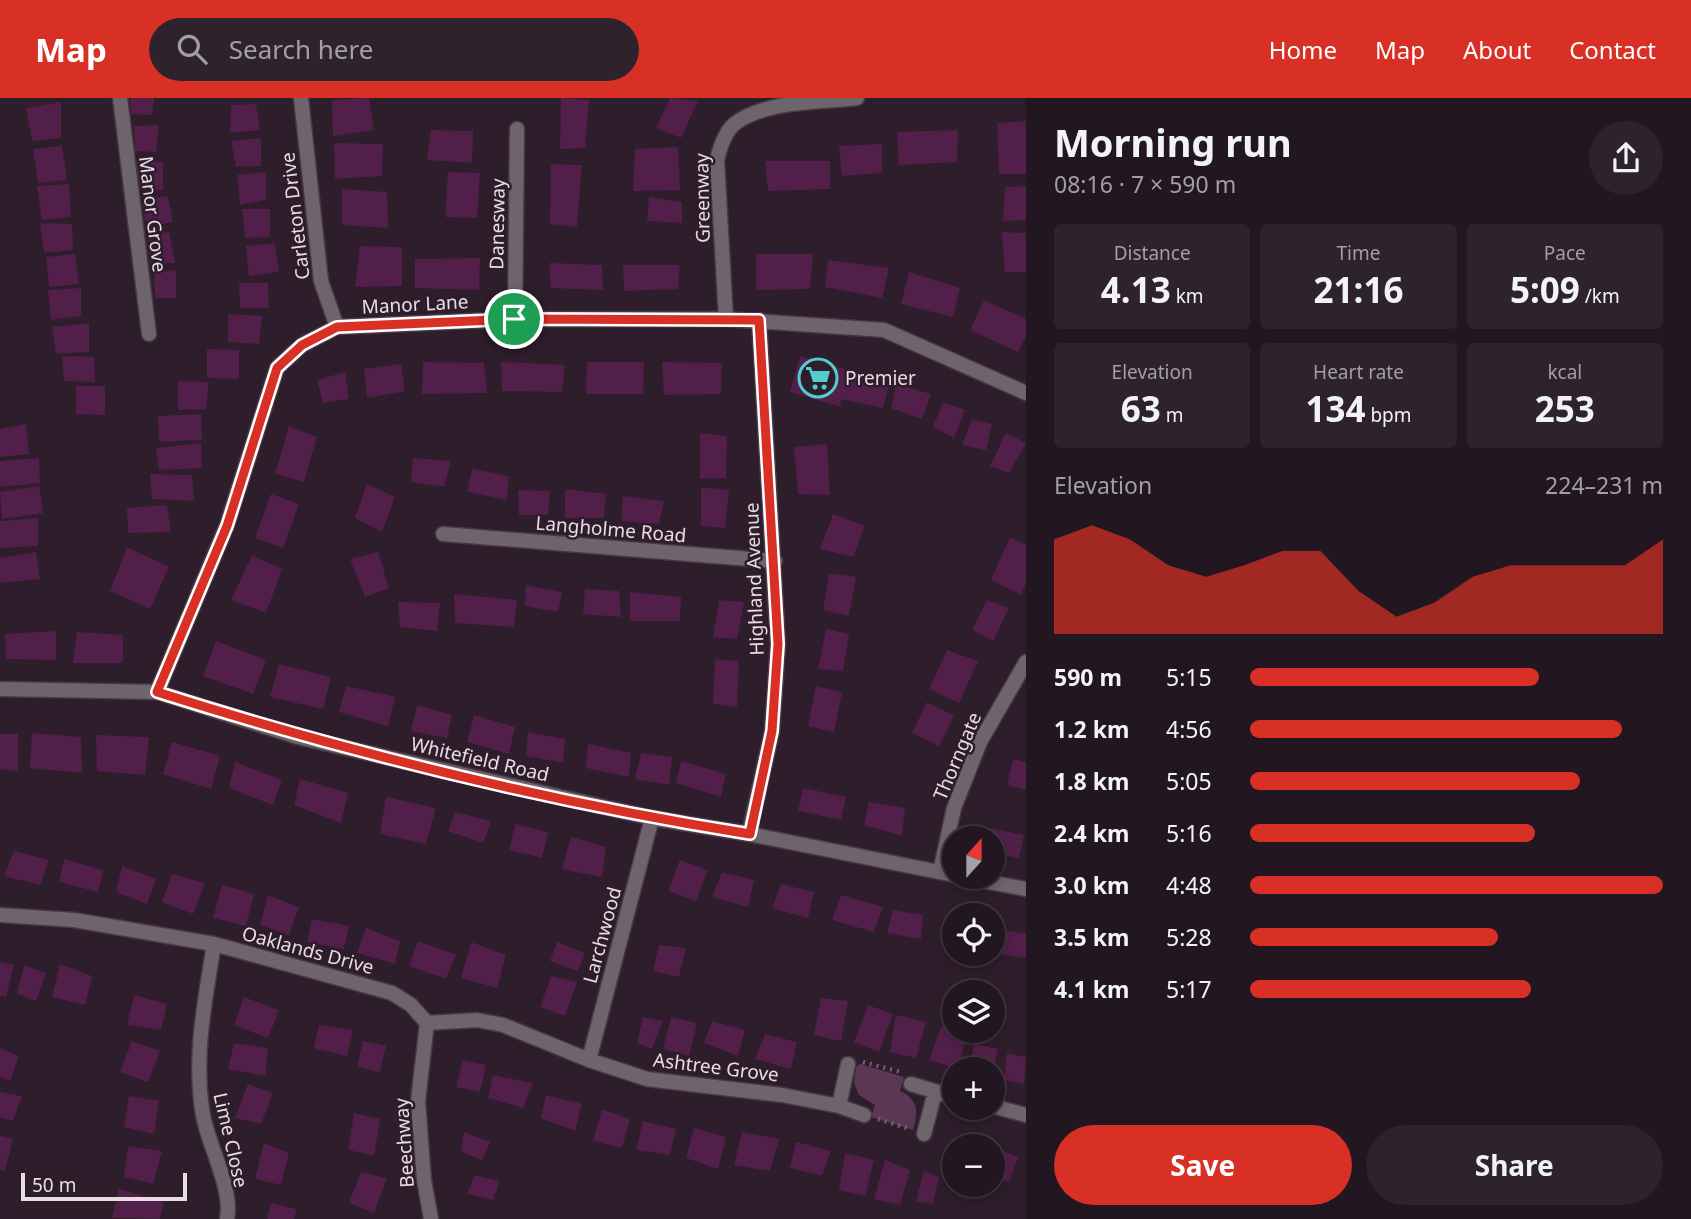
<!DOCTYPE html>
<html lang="en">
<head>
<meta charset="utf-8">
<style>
  body { margin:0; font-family:"Noto Sans",sans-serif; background:#2e232d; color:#f1f3f6; height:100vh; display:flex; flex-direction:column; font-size:26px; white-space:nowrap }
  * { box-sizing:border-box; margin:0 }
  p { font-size:23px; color:#a29fa5 }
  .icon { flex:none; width:38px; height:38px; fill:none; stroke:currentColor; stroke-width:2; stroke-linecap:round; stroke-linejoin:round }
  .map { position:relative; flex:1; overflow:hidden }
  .details { display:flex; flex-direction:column; background:#221620; width:665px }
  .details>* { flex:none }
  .needle { width:46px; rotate:21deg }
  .controls { position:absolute; left:942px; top:728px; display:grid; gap:14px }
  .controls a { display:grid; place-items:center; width:63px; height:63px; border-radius:50%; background:#221620; box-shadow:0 4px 10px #0003,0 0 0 2px #3f353e; font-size:35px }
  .scale { position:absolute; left:21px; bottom:18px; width:166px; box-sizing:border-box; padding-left:7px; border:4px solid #e8dce5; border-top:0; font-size:19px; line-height:24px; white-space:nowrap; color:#e8dce5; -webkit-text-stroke:5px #2e1d2b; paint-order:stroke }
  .pin { position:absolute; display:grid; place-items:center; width:60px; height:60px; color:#fff; margin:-30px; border:4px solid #fff; border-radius:50%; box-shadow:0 2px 7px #0007 }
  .round { display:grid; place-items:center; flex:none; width:74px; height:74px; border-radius:37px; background:#2e232d }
  .overview { display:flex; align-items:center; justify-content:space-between; height:119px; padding:0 28px }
  h1 { font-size:38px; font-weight:700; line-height:52px }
  .metrics { display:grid; grid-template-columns:repeat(3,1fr); gap:10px; height:119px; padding:7px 28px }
  .metrics div { display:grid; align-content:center; border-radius:7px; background:#2e232d; text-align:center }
  .metrics b { font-size:35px; font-weight:700 }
  .metrics small { font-size:19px; font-weight:400 }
  .metrics p { font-size:19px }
  .chart { height:196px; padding:14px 28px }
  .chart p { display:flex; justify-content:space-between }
  .chart svg { width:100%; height:126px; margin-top:7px; fill:#d93025; opacity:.7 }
  .cta { display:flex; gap:14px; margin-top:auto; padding:14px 28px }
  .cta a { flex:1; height:80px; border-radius:42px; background:#d93025; color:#fff; font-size:28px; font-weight:700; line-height:80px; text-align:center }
  .cta a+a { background:#2e232d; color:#f1f3f6 }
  ul { padding:0 28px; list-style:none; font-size:23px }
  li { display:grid; grid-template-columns:112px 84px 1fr; align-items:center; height:52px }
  li i { height:18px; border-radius:9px; background:#d93025 }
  header { display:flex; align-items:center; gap:42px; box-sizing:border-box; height:98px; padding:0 35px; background:#d93025; color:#fff }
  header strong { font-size:33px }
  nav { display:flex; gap:38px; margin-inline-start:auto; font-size:24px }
  .search { width:490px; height:63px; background:#2e232d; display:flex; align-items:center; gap:18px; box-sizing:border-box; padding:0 24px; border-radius:38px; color:#a29fa5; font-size:26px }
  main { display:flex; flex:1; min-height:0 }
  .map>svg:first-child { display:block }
  .green { fill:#5c3655 }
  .building { fill:#511f4a }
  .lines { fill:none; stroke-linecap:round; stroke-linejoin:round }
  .street-casing { stroke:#483845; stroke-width:17 }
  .path { stroke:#72636f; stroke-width:4.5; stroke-dasharray:2 5; stroke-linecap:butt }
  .street { stroke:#6e656c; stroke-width:14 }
  .route-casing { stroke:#fff; stroke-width:14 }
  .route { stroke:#d93025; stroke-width:9 }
  .labels { text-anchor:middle; stroke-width:5; stroke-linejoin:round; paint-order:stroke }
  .street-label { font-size:19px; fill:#e8dce5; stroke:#2e1d2b }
  .poi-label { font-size:19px; fill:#e8dce5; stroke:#2e1d2b; text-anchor:start }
</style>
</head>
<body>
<header>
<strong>Map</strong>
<div class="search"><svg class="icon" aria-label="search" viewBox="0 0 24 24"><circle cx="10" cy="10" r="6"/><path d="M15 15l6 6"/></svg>Search here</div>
<nav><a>Home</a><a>Map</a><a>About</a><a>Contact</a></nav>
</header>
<main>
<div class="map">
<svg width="1026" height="1121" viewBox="0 0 1026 1121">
  <rect width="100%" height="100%" fill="#2e1d2b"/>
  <path class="green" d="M860,966L904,979L900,993C918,1001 919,1014 913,1032L871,1019L875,1007L859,997L854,985L856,969Z"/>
  <path class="building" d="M130,0H154L152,17L131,16Z
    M369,0L374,32L333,38L332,2Z
    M561,0L589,2L585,50L560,51Z
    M670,0L698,3L681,40L656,30Z
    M61,4V40L32,43L26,10Z
    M256,6L260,32L230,35L231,7Z
    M1026,23V76H999L997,25Z
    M159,27L156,54L135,53L134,28Z
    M431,32L473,33L472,65L427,62Z
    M958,32L957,64L899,67L897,34Z
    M261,40V68L236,69L231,43Z
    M334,45L383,46L382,78L335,81Z
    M882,46V75L842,78L839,48Z
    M62,48L67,82L38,85L33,51Z
    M678,49L680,92L633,93L635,51Z
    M136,61L163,64V92L139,91Z
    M765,63H830V91L768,93Z
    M551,66L582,67L577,129L550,126Z
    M266,74V102L240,107L237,77Z
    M448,74L480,75L477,120L445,119Z
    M69,86L71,119L42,122L37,88Z
    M1026,88V122L1003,123L1005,89Z
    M342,91L387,94L388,130L342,127Z
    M168,98L173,124L146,129L142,102Z
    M649,99L682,104V125L647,123Z
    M242,111H270V139L245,140Z
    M40,125L72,126L73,152L44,155Z
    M169,134L175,165L150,166L147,136Z
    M1002,134L1026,135V174H1005Z
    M275,145L279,174L249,178L246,148Z
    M360,148L402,149V188L355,189Z
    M75,156L79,186L49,189L46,159Z
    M756,156H813L810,191L756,192Z
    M480,160L479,192L415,190V161Z
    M828,162L889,170L882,200L825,189Z
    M549,165L602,167L603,192L551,190Z
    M623,167H680L678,191L624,193Z
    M176,172V200H155L154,174Z
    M909,174L960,190L953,219L901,206Z
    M239,185H268L269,210H240Z
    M81,190V218L51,222L48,192Z
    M984,202L1026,221V238L1018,254L970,232Z
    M228,216L262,218L259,246L228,244Z
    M89,225V254L56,256L52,229Z
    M207,251L239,252V281L207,280Z
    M62,258L94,259L95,284L64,283Z
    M800,258L890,284L883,310L840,301L841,309L790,294Z
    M423,264L484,265L487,295L422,296Z
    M501,264L565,267L562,294L502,293Z
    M587,264H644L643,296H586Z
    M662,264L722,265L721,296L664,297Z
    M401,266L405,293L367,300L364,271Z
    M345,274L349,301L323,305L317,282Z
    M178,283L209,284L206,311L178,312Z
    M896,286L931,296L922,321L891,310Z
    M76,288H105V317L76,316Z
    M943,304L965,312L954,340L933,329Z
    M201,316L202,342L159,344L158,318Z
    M972,322L992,326L986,352L962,347Z
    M26,326L29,356L0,359V331Z
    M289,328L317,339L304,384L275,376Z
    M700,335L727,338L726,380L700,381Z
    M1006,335L1026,345L1009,375L990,368Z
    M201,345L202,370L159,372L156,350Z
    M827,346L830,397L798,396L794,349Z
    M39,360L40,385L0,389V363Z
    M413,360L451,363L444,389L411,384Z
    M472,371L509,378L507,402L467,394Z
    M150,376L192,377L194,403L152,401Z
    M367,386L395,399L382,434L355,420Z
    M39,388L43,415L2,421L0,394Z
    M701,389L729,392L725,430L701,428Z
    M565,391L606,396L604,420H565Z
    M518,392L550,393L548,417H519Z
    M271,396L299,406L283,450L255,440Z
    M623,398L664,403L659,426L621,423Z
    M167,407L171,434L128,435L127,410Z
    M833,416L865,428L853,459L820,451Z
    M38,420V448L0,450V423Z
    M1010,439L1026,447V485L1021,497L991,482Z
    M127,449L169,469L150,511L110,493Z
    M36,454L40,481L0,485V460Z
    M378,454L389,490L365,499L350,461Z
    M252,457L282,471L266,515L231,502Z
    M829,475L856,479L849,518L823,512Z
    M526,487L562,494L558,514L525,508Z
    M585,491L619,493L621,519L583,516Z
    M630,494L681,499L680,523H630Z
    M454,496L517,502L514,529L455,525Z
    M719,502L744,504L737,541L713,539Z
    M987,502L1009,510L993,543L972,532Z
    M398,504L440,505L437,533L400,529Z
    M826,531L849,536L843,573L818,571Z
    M56,533V562L6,561L5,536Z
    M77,534L123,537V565H73Z
    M216,543L266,562L253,596L203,578Z
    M947,552L978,563L959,605L929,591Z
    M715,561L739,563L737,609L713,606Z
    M279,566L331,579L323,611L270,599Z
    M346,588L395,599L388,628L339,614Z
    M816,588L842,594L834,634L808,628Z
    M927,604L954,618L939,648L912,635Z
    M417,607L452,617L447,640L411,633Z
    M474,617L515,629L509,656L467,644Z
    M528,634L565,641L563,665L526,658Z
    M32,635L81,639L82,675L30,670Z
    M0,636H18V673L0,671Z
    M96,637L149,639L145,677L97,673Z
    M172,644L220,658L211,691L163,676Z
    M588,646L631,655L629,679L586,670Z
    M641,655L672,659L669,687L635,681Z
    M1013,661L1026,664V692L1007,687Z
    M681,663L726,676L721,699L676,685Z
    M235,664L282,682L273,707L229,690Z
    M300,681L348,695L341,725L294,707Z
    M803,690L846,699L841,722L798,713Z
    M386,699L436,710L426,746L380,736Z
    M869,704L905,710L902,738L864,727Z
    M455,714L491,723L483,745L448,733Z
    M515,726L548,734L542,760L509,752Z
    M984,729L1024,737L1019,760L992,755V740H983Z
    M571,739L606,749L602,779L562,771Z
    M14,753L49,762L40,787L4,778Z
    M64,761L103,772L98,794L59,784Z
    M680,762L708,772L696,803L668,793Z
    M122,768L156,781L147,806L116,794Z
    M722,774L754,782L748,809L712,799Z
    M172,776L205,785L193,816L162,804Z
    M781,786L814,794L808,820L772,810Z
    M222,787L254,796L246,828L213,820Z
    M268,797L299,809L289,837L260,827Z
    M841,797L883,809L874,834L832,822Z
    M893,812L923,817L921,841L887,835Z
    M947,819L954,820V848L941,845Z
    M312,821L349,828L344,851L307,844Z
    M366,830L400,843L395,866L357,855Z
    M1003,832L1026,836V860L1001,856Z
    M418,843L456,857L446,881L409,868Z
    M471,844L506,857L497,890L461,880Z
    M557,844L585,855L578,873L550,863Z
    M659,847L686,850L679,879L653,873Z
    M0,864L14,867L6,899L0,898Z
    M60,866L92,878L85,907L52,899Z
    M24,867L46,875L36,903L17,896Z
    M551,878L577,884L565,918L540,909Z
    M134,897L167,906L161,932L127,927Z
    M244,899L279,912L268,940L234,927Z
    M821,900L848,903L841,943L814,937Z
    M868,907L893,916L879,954L854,944Z
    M896,917L926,924L916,960L890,954Z
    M643,919L663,923L652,951L637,945Z
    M671,919L697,925L689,958L663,951Z
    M712,923L745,932L738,958L704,945Z
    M319,927L353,932L347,958L314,950Z
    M942,927L967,937L958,971L929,962Z
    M765,936L797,944L791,971L755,961Z
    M132,943L160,953L148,984L120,974Z
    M363,943L386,948L380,974L357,969Z
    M234,945L268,950L265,978L228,971Z
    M974,946L998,951L993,971H969Z
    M0,950L19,958L10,983L0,979Z
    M1007,955L1026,959L1024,986L1004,982Z
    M463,962L486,967L480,994L456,989Z
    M493,977L533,985L523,1010L488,1000Z
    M248,986L273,995L261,1026L235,1020Z
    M0,994L22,998L13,1023L0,1019Z
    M546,997L582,1006L575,1033L541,1020Z
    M129,998L159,1003L154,1036L124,1029Z
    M602,1011L630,1021L622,1050L593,1043Z
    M354,1015L380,1021L374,1058L348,1052Z
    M643,1023L676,1031L670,1057L636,1052Z
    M694,1030L726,1039L718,1071L686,1060Z
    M464,1034L490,1044L482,1062L461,1054Z
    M742,1034L779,1041L770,1073L734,1067Z
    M0,1038L13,1041L5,1073L0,1072Z
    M796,1044L831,1053L822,1078L790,1070Z
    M264,1045L289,1055L281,1087L255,1081Z
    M128,1048L162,1053L153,1086L124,1079Z
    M999,1052L1018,1059L1009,1084L992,1080Z
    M845,1055L874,1062L865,1098L839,1092Z
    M885,1062L910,1072L900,1107L874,1101Z
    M924,1073L939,1079L933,1106L916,1103Z
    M361,1074L387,1080L374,1115L349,1105Z
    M474,1077L500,1083L493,1102L467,1096Z
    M119,1091L164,1104L160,1121L112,1120Z
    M271,1105L297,1111L294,1121H267Z"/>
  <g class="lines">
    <defs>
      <path id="street" d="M120,0L149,236
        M301,0L321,183L337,229
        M515,221L517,31
        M726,221L717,62C720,49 725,32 737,24C769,2 819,5 857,0
        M443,436L775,463
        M0,591L157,594L298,639L652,720L749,736L954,777
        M157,594L227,427L277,270L302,247L337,229L515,221H726L884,232L1026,295
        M749,736L772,633L778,546L759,222
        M940,774L954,710L980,644L1026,564
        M962,779L1026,791
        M0,817L74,822L214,846L392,895L411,907L427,925L477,922L503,927L589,962L647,981L782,997L839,1008L864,1017
        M214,846C205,903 193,959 203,1017C208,1047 233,1090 227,1121
        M427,925L418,1003L424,1082L431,1121
        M589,962L652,720
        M911,986L954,999
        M839,1008L848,966
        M992,1008L1026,1017
        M924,1036L935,994"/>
    </defs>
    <use href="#street" class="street-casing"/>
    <path class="path" d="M863,964L901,974
      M878,1021L910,1031"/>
    <use href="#street" class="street"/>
  </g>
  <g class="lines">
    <defs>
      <path id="route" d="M514,221L759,222L778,546L772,633L750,736C549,704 350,655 157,594L227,428L277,270L302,247L337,229Z"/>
    </defs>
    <use href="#route" class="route-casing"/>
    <use href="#route" class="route"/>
  </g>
  <defs>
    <symbol id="supermarket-ring" viewBox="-11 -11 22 22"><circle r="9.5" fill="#2e1d2b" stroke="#52cdcd" stroke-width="1.5"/><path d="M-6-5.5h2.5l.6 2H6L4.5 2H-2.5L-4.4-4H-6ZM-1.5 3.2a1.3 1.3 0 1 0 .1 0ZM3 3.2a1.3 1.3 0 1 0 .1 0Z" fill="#52cdcd"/></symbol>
  </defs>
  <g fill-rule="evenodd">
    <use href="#supermarket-ring" x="796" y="258" width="44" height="44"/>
  </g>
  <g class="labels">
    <g class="street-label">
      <text transform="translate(702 100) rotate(-91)" y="7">Greenway</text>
      <text transform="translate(153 116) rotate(83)" y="7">Manor Grove</text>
      <text transform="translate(295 118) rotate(-97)" y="7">Carleton Drive</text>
      <text transform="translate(497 126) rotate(-89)" y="7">Danesway</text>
      <text transform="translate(415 206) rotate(-3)" y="7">Manor Lane</text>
      <text transform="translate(611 431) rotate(5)" y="7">Langholme Road</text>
      <text transform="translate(754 481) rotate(-92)" y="7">Highland Avenue</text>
      <text transform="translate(957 658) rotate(-67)" y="7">Thorngate</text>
      <text transform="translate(480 661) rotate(13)" y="7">Whitefield Road</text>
      <text transform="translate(602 837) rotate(-75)" y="7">Larchwood</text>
      <text transform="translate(308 852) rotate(15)" y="7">Oaklands Drive</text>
      <text transform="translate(716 969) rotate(7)" y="7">Ashtree Grove</text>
      <text transform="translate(231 1042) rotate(77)" y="7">Lime Close</text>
      <text transform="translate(404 1045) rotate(-94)" y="7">Beechway</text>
    </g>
    <g class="poi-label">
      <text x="845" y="287">Premier</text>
    </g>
  </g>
</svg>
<div class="controls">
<a><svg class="needle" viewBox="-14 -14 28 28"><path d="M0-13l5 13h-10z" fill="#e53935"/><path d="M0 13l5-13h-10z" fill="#a29fa5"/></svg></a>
<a><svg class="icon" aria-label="locate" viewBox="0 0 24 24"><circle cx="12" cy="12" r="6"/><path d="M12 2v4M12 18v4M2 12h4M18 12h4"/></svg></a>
<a><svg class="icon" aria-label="layers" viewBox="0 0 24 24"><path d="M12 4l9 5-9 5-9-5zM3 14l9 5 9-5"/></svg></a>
<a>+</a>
<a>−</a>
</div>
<div class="scale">50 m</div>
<div class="pin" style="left:514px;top:221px;background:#1e9e55"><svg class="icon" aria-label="arrive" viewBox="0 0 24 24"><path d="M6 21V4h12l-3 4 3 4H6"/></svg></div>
</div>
<section class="details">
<div class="overview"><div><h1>Morning run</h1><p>08:16 · 7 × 590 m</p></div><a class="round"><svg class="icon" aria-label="share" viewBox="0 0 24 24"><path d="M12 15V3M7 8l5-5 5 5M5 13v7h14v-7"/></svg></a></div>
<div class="metrics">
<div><p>Distance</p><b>4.13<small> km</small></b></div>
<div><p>Time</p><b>21:16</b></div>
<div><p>Pace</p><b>5:09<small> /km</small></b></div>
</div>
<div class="metrics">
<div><p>Elevation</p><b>63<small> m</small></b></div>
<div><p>Heart rate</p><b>134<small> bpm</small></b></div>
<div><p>kcal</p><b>253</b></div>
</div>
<div class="chart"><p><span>Elevation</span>224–231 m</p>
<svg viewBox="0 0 160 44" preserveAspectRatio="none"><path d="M0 44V11L10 6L20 11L30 20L40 24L50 20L60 15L70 15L80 29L90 38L100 33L110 24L120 20L130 20L140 20L150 20L160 11V44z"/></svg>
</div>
<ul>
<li><b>590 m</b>5:15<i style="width:70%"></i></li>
<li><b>1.2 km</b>4:56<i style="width:90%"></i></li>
<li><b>1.8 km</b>5:05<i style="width:80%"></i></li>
<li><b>2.4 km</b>5:16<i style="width:69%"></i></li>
<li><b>3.0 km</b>4:48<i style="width:100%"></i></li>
<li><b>3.5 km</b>5:28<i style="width:60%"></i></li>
<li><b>4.1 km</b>5:17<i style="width:68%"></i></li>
</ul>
<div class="cta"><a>Save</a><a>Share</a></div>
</section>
</main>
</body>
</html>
